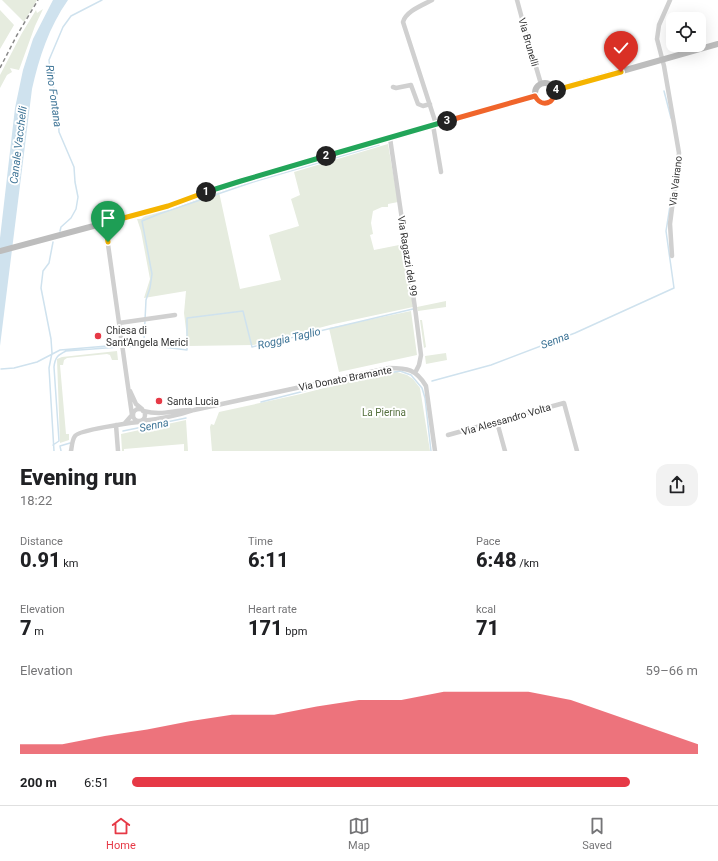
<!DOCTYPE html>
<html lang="en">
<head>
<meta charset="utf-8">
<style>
  body { margin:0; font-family:Roboto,sans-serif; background:#f2f2f2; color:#202124; height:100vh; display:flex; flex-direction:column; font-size:15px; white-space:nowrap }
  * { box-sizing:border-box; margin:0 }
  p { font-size:13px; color:#757577 }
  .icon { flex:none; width:22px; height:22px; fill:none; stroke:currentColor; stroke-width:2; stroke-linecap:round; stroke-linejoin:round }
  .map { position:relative; height:451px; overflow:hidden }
  .panel { display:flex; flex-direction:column; background:#fff; flex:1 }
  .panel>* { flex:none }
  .buttons { position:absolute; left:666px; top:12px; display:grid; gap:8px }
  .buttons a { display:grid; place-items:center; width:40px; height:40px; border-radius:8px; background:#fff; box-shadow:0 4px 16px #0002; font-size:20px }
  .pin { position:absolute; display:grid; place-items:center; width:34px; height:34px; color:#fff; margin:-41px -17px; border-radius:50% 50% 50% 0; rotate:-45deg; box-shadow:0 0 4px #0007 }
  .pin .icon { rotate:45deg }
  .km { position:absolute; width:20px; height:20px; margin:-10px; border-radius:50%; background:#222; color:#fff; font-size:11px; line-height:20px; text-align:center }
  .round { display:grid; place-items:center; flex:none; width:42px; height:42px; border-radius:12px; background:#f2f2f2 }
  .overview { display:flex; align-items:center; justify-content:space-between; height:68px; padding:0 20px }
  h1 { font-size:22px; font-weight:800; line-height:30px }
  .stats { display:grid; grid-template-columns:repeat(3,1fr); gap:6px; height:68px; padding:4px 20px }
  .stats div { display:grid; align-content:center }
  .stats b { font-size:20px; font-weight:800 }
  .stats small { font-size:11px; font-weight:400 }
  .stats p { font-size:11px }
  .chart { height:112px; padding:8px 20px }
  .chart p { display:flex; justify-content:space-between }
  .chart svg { width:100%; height:72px; margin-top:4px; fill:#e63946; opacity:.7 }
  ul { padding:0 20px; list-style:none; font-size:13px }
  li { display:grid; grid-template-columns:64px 48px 1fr; align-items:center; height:30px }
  li i { height:10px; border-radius:5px; background:#e63946 }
  .tabs { display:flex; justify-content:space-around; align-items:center; height:56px; border-top:1px solid #e0e0e0; background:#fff; font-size:11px; color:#757577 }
  .tabs a { display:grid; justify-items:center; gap:2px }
  .tabs .selected { color:#e63946 }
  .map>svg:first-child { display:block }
  .green { fill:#e6ecdf }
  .water { fill:#cfe2ee }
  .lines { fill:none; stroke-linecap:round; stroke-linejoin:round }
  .stream { stroke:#cfe2ee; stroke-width:1.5 }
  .street { stroke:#d0d0d0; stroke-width:4.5 }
  .secondary { stroke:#bdbdbd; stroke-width:6 }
  .rail { stroke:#888; stroke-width:1.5; stroke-dasharray:4 3; stroke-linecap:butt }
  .split-1-casing { stroke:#fff; stroke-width:8 }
  .split-2-casing { stroke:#fff; stroke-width:8 }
  .split-3-casing { stroke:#fff; stroke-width:8 }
  .split-4-casing { stroke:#fff; stroke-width:8 }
  .split-5-casing { stroke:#fff; stroke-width:8 }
  .split-1 { stroke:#f5b400; stroke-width:5 }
  .split-2 { stroke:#22a559; stroke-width:5 }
  .split-3 { stroke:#22a559; stroke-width:5 }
  .split-4 { stroke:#f0652b; stroke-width:5 }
  .split-5 { stroke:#f5b400; stroke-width:5 }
  .poi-dot { fill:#e63946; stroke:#fff; stroke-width:1.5 }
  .labels { text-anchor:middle; stroke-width:4; stroke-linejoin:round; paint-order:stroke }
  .street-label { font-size:10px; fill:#333; stroke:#fff }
  .poi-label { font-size:10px; fill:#333; stroke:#fff; text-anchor:start }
  .park-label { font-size:10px; fill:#56703f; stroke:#fff }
  .water-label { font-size:11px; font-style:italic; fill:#3f7597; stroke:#fff }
</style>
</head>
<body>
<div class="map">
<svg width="718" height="451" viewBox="0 0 718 451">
  <rect width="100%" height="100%" fill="#fff"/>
  <path class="green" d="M2,0H37L24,22Z
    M43,9L35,26L19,70L10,68L12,72L7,75L0,88V75L22,33L36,10L37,13Z
    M0,10L14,25L0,49Z
    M388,144L398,202L388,204V207H382L373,211L371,223L373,234L370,235L374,250L404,244L413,307L334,324L292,335L274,341L253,345L188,346L184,313L186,291L144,298L150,279L141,231L137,219H141L146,215L175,208L219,192L240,289L281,280L269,235L299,226L291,199L300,195L294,172Z
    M446,301V307L418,311L417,307Z
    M411,311L417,355L339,372L329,328Z
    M420,320H422L426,347L424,348Z
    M117,351L118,360H112L110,355L107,354L67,358L64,360L63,365H60L66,434H69V440L60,443L57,359L62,357Z
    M446,353L447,360L426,364L425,356Z
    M397,372L407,375L413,379L420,388L430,451H212L210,427L211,424L214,425L219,412L301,394L378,374Z
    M186,420L188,451H184V444L124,449V451H122L121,434Z"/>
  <path class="water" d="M53,0H68C49,27 39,58 32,89L0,346V238L15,108L23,70L33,39Z"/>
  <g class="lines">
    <path class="stream" d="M664,91L671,118
      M60,231L61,227L71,218L76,209L78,197L75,182L74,167L59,132L57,97L51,80L49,60L63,27L71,16L102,0
      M53,242L49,263L43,271L41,288L51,339L52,353L49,368L54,451
      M128,344H135L144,340L146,300L150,288L152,274L142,221L159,214L253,182L379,145
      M128,347L135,346L139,344L187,350V318L243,311L252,347L413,309
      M1,369L14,368L37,362L60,350L119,345
      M432,381L491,365L575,333L674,288L666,231L673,187
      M261,402L340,382L400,371L411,375L422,388L425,398L431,451
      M123,431L186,418
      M53,445L59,441L54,367C55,357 58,355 66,351L119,347
      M61,451L60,446L70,443"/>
    <path class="street" d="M432,0C423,5 406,11 403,22L436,124
      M517,0L524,26L541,84
      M670,0L659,25L657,39L664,66L679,153L670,224L672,256
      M393,87L396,88L411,85L418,104L423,106L430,104
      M433,125L441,172
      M390,138L415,308L421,355L419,365L415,373
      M105,223L132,415L125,423
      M119,323L175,315
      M130,391L136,404L142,409
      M133 415a6 6 0 1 1 12 0a6 6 0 1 1-12 0Z
      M143,411C164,416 171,410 190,410
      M141,421C159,419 177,416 194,410L389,368C407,368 416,369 426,386L435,451
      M497,422L505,451
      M116,425L118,451
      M448,435L564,403L577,451
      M71,451C72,446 72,440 75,436C79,430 129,423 139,422"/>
    <path class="secondary" d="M535 93a10 10 0 1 1 20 0a10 10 0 1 1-20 0Z
      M555,90L718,44
      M0,251L168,206L241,181L535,96"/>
    <path class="rail" d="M0,68L17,35L38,0"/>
  </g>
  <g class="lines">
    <defs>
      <path id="split-1" d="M108,242L105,223L168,206L206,192"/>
      <path id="split-2" d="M206,192L241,181L326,156"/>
      <path id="split-3" d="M326,156L447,121"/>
      <path id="split-4" d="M447,121L535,96C541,108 556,104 554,90H556"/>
      <path id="split-5" d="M556,90L621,72"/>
    </defs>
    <use href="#split-1" class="split-1-casing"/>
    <use href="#split-2" class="split-2-casing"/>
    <use href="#split-3" class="split-3-casing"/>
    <use href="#split-4" class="split-4-casing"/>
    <use href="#split-5" class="split-5-casing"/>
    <use href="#split-1" class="split-1"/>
    <use href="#split-2" class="split-2"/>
    <use href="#split-3" class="split-3"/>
    <use href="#split-4" class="split-4"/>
    <use href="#split-5" class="split-5"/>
  </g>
  <g class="poi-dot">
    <circle cx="98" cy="336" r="4"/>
    <circle cx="159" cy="401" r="4"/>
  </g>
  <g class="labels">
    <g class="street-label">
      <text transform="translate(529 42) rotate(74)" y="4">Via Brunelli</text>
      <text transform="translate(675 181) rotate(-83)" y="4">Via Vairano</text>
      <text transform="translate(408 256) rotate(81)" y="4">Via Ragazzi del 99</text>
      <text transform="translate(345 378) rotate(-11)" y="4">Via Donato Bramante</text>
      <text transform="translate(506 419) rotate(-16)" y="4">Via Alessandro Volta</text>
    </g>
    <g class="poi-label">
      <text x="106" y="334">Chiesa di<tspan x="106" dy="12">Sant'Angela Merici</tspan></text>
      <text x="167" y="405">Santa Lucia</text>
    </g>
    <g class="park-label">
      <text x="384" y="416">La Pierina</text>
    </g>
    <g class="water-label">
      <text transform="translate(54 96) rotate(82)" y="4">Rino Fontana</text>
      <text transform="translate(18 145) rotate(-83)" y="4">Canale Vacchelli</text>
      <text transform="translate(289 338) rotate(-13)" y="4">Roggia Taglio</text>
      <text transform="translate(555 340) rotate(-21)" y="4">Senna</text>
      <text transform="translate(154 425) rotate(-12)" y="4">Senna</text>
    </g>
  </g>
</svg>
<div class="buttons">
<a><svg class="icon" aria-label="locate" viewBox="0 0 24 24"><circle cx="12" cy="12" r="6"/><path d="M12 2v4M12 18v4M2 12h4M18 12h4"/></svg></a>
</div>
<div class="pin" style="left:108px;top:242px;background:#1e9e55"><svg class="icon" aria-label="arrive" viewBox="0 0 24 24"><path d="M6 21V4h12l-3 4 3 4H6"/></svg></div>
<div class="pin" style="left:621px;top:72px;background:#d93025"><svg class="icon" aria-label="check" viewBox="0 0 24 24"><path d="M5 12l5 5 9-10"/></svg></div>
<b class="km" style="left:206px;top:192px">1</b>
<b class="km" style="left:326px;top:156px">2</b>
<b class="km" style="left:447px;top:121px">3</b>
<b class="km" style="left:556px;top:90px">4</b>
</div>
<section class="panel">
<div class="overview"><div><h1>Evening run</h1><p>18:22</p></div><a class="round"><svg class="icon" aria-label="share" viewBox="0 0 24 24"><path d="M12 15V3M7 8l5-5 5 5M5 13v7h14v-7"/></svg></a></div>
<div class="stats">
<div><p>Distance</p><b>0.91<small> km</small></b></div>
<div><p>Time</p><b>6:11</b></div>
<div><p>Pace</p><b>6:48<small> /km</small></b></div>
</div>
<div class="stats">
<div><p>Elevation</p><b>7<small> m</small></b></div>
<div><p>Heart rate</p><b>171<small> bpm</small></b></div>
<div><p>kcal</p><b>71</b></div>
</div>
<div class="chart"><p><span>Elevation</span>59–66 m</p>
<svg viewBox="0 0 160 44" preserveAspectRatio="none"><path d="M0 44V38L10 38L20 33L30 29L40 24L50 20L60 20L70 15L80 11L90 11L100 6L110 6L120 6L130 11L140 20L150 29L160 38V44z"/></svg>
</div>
<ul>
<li><b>200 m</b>6:51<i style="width:88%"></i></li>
</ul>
</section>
<nav class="tabs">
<a class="selected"><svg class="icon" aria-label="home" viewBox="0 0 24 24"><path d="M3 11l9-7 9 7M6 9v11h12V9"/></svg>Home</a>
<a><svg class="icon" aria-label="map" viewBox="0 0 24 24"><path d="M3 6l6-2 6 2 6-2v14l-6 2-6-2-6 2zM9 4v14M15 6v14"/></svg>Map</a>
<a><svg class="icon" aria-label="saved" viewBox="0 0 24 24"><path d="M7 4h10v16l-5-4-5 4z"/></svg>Saved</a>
</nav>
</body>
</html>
